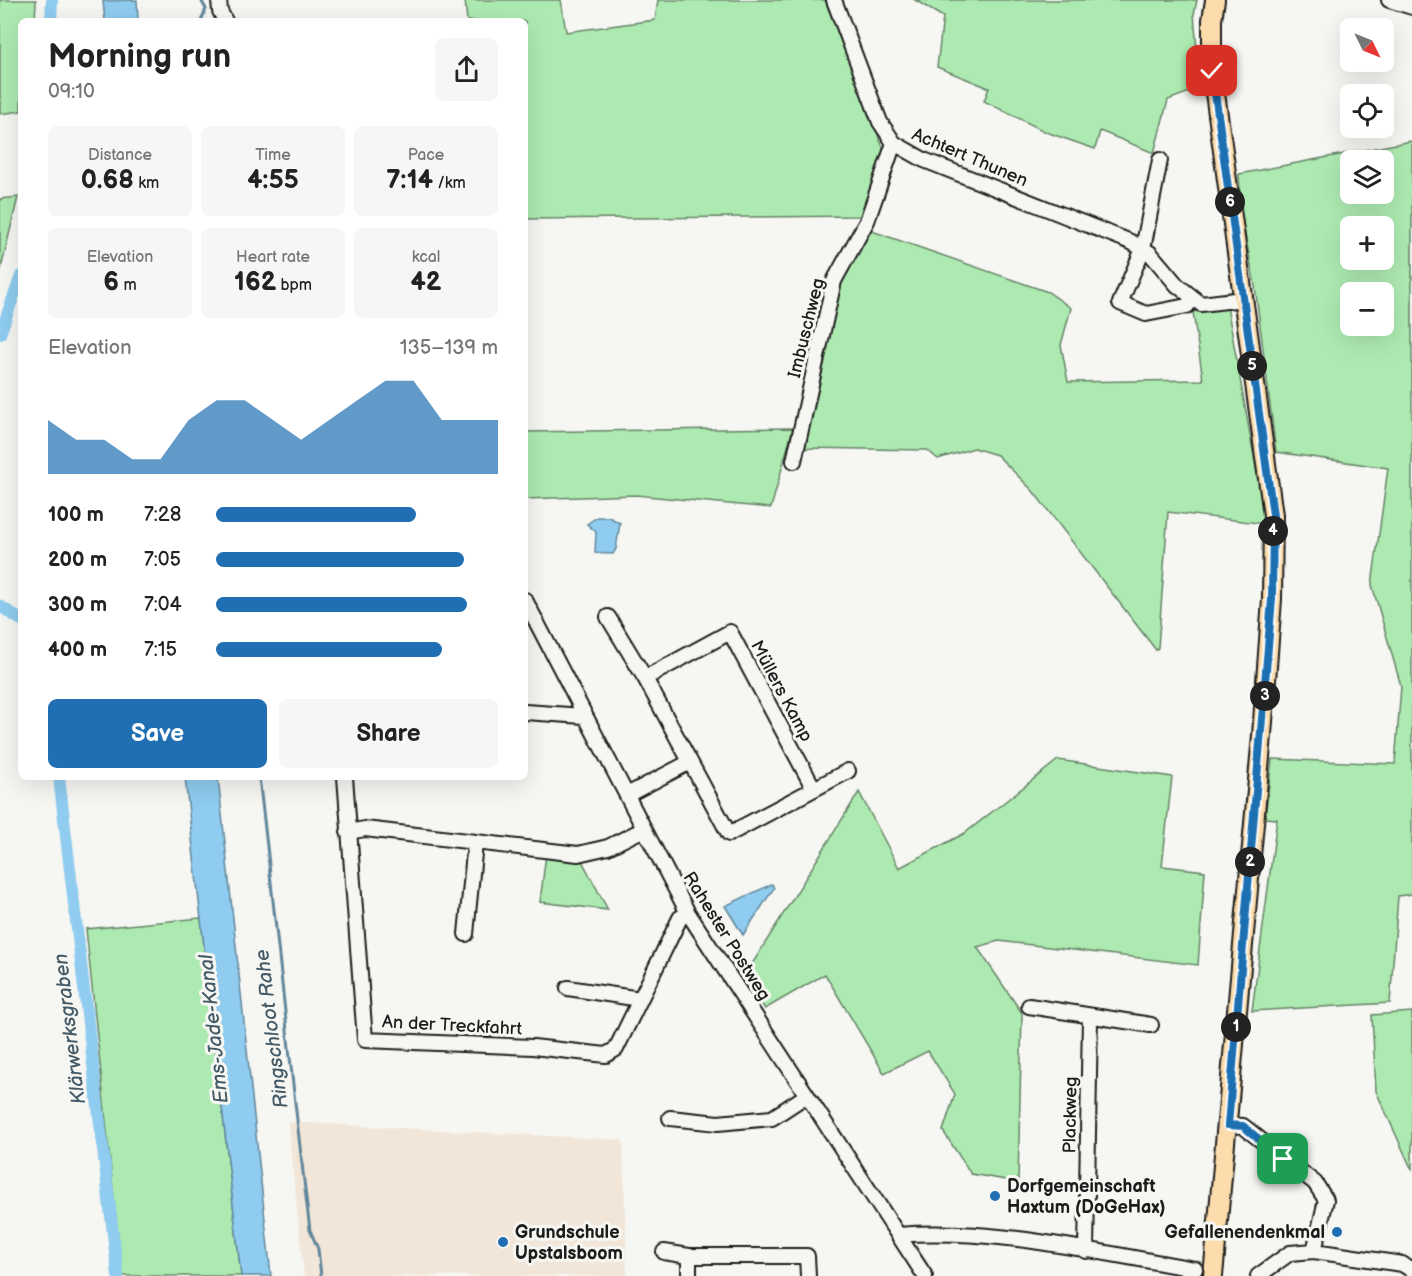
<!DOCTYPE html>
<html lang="en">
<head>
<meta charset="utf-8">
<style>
  body { margin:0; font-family:"Balsamiq Sans",sans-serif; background:#f6f6f6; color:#222; height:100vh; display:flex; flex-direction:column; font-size:22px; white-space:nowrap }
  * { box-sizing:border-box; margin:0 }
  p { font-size:20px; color:#767676 }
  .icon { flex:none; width:33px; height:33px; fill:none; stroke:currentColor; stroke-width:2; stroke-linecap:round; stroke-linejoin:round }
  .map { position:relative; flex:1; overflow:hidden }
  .drawer { position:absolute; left:18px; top:18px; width:510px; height:762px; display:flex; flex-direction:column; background:#fff; border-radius:9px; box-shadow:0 6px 24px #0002 }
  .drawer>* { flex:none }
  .needle { width:39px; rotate:133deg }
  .fabs { position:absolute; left:1340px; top:18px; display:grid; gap:12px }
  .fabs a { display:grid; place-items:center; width:54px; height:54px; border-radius:9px; background:#fff; box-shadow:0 6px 24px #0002; font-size:30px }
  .pin { position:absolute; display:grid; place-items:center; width:51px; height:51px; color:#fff; margin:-26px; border-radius:12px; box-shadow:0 3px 9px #0006 }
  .km { position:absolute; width:30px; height:30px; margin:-15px; border-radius:50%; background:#222; color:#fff; font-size:16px; line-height:30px; text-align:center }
  .round { display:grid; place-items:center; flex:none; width:63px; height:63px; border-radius:9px; background:#f6f6f6 }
  .overview { display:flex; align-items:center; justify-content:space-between; height:102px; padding:0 30px }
  h1 { font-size:33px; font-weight:700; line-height:45px }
  .stats { display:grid; grid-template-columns:repeat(3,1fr); gap:9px; height:102px; padding:6px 30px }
  .stats div { display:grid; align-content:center; border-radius:9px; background:#f6f6f6; text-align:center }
  .stats b { font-size:26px; font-weight:700 }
  .stats small { font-size:16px; font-weight:400 }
  .stats p { font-size:16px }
  .chart { height:168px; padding:12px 30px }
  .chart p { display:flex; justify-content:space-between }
  .chart svg { width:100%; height:108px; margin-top:6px; fill:#1f6fb2; opacity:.7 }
  .action { display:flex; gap:12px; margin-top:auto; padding:12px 30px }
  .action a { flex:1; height:69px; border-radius:9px; background:#1f6fb2; color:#fff; font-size:24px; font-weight:700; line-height:69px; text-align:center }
  .action a+a { background:#f6f6f6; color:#222 }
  ul { padding:0 30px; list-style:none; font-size:20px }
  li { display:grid; grid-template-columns:96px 72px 1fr; align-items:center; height:45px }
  li i { height:15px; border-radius:8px; background:#1f6fb2 }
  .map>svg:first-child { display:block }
  .built { fill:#f2e6d8 }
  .green { fill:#adeab1; stroke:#648366; stroke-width:1.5; fill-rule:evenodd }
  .water { fill:#8fccef; stroke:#61869b; stroke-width:1.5 }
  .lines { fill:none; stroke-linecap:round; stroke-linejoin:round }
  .stream { stroke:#61869b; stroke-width:3 }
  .canal { stroke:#8fccef; stroke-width:12 }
  .minor-casing { stroke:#1c1c1c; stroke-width:18 }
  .major-casing { stroke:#1c1c1c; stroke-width:22 }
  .minor { stroke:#f6f6f2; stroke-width:14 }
  .major { stroke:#fcdcac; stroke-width:18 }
  .route-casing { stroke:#fff; stroke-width:12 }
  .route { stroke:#1f6fb2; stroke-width:8 }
  .poi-dot { fill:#1f6fb2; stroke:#f6f6f2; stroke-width:2 }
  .labels { text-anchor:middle; stroke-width:6; stroke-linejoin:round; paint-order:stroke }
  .street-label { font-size:18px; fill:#1c1c1c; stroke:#f6f6f2 }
  .poi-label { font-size:18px; font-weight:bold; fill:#1c1c1c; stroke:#f6f6f2; text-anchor:start }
  .water-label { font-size:20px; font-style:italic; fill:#445a66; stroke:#f6f6f2 }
</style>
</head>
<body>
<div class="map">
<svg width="1412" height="1276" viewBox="0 0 1412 1276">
  <rect width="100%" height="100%" fill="#f6f6f2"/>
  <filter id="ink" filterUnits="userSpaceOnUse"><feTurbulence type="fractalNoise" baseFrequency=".0167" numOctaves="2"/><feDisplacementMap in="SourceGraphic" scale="12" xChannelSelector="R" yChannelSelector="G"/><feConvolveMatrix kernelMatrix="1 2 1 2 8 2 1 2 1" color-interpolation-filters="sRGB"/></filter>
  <g filter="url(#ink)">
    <path class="built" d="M288,1122L623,1140L627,1276H304Z"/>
    <path class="green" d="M0,0H36L35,21H21V111L0,114Z
      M465,0H561L566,32L655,20L658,0H825L887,158L861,216L525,219V21H467Z
      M915,0H1197L1194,14L1200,88L1168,100L1154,153L1100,131L1095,149L1046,132L984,101L989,88L937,67L943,17Z
      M1412,141V894L1398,896L1390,1003L1252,1011L1277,819L1265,818L1272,759L1395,764L1401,686L1372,585L1388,468L1276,452L1255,286L1241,213L1239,174ZM1350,160H1383V194H1350ZM1350,226H1383V260H1350ZM1350,292H1383V326H1350Z
      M18,197L0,273V199Z
      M869,230L1048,292L1071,308L1061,345L1068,382L1203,380L1193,312L1227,306L1266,524L1168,512L1158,648L1156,650L1033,491L997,455L974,448L938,459L927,450L804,448L825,360L830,317L844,269Z
      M793,428L771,508L636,495L525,499V432Z
      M1058,760L1172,777L1162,866L1205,871L1198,965L999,941L977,947L1022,1013L1018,1182L971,1174L943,1131L955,1094L928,1051L884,1073L825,974L765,1009L744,977L859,792L899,868L965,833Z
      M546,854L580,857L608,910L540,902Z
      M201,918L241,1276H122L86,929Z
      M1412,1012V1170L1376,1091L1372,1015Z"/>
    <path class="water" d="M137,0L138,21H105L103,1Z
      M597,517H609L620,523L616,549L613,554L595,553L596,532L587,524Z
      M185,777H218L271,1276H241Z
      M772,884L774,888L743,935L725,906Z"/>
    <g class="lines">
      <path class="stream" d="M201,21L206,9L201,0
        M259,777C277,928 291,1079 310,1230L318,1249L321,1276"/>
      <path class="canal" d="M51,21L52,0
        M0,334L21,276
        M0,606L21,620
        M59,777L118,1276"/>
      <defs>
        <path id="minor" d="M219,0L220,11L225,21
          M834,0L880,122L894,143L924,160L1131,242L1150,253L1177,285L1201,304L1243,299
          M1389,0L1412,7
          M1160,160L1143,249L1120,303L1146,314L1187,306L1192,300
          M794,461L834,281L867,221L894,143
          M525,600L688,913L925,1276
          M608,617L645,678L729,834L814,789L730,632L645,678
          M525,712L584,716
          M345,777L365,1040L533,1047L606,1055L616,1049L680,918L688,913
          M814,789L848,771
          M627,795L690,762
          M348,832L365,829L578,854L608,847L644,829
          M466,934L475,843
          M568,988L640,999
          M1029,1006L1151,1025
          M670,1118L718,1123L772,1118L807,1095
          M1228,1125L1243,1126L1315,1183L1326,1200L1314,1251
          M898,1235C995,1227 1099,1253 1195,1269
          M1086,1251L1090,1016
          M664,1252L689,1256
          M689,1276V1256H807L808,1276
          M1258,1276L1290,1253L1314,1251L1402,1264L1412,1270"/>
        <path id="major" d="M1213,1276L1262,735L1272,599L1273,515L1212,71V20L1215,0"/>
      </defs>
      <use href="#minor" class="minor-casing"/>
      <use href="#major" class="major-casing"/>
      <use href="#minor" class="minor"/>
      <use href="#major" class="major"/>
    </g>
  </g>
  <g class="lines" filter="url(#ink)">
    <defs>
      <path id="route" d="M1212,71L1273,515L1272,599L1228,1125L1243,1126L1283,1159"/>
    </defs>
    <use href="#route" class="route-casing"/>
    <use href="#route" class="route"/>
  </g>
  <g class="poi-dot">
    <circle cx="995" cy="1196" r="6"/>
    <circle cx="1337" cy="1232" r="6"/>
    <circle cx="503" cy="1242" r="6"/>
  </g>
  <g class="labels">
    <g class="street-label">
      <text transform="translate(970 157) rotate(23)" y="6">Achtert Thunen</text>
      <text transform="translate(806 328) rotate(-76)" y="6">Imbuschweg</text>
      <text transform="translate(782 691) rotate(62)" y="6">Müllers Kamp</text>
      <text transform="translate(727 936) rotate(58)" y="6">Rahester Postweg</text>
      <text transform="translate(452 1025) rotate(3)" y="6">An der Treckfahrt</text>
      <text transform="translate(1070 1115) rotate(-89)" y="6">Plackweg</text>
    </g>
    <g class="poi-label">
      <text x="1007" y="1192">Dorfgemeinschaft<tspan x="1007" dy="21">Haxtum (DoGeHax)</tspan></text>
      <text x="515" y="1238">Grundschule<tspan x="515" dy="21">Upstalsboom</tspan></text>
      <text x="1325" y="1238" text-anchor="end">Gefallenendenkmal</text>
    </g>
    <g class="water-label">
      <text transform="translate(69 1029) rotate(-97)" y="7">Klärwerksgraben</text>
      <text transform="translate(213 1029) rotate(-96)" y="7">Ems-Jade-Kanal</text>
      <text transform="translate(271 1029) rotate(-97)" y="7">Ringschloot Rahe</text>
    </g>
  </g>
</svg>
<div class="fabs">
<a><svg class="needle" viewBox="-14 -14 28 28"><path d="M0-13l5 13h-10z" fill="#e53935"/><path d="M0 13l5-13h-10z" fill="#767676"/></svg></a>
<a><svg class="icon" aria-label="locate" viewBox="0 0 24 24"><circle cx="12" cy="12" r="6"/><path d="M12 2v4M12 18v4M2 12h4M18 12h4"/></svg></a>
<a><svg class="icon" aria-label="layers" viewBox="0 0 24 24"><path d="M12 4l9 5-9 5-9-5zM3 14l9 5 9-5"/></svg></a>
<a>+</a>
<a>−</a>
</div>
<div class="pin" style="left:1283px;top:1159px;background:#1e9e55"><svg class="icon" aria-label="arrive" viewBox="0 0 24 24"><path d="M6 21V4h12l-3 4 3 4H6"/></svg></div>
<div class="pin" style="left:1212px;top:71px;background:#d93025"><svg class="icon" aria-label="check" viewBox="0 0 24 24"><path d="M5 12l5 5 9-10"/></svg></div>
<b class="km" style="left:1236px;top:1027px">1</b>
<b class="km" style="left:1250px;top:862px">2</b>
<b class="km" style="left:1265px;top:696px">3</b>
<b class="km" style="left:1273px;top:531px">4</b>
<b class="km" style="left:1252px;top:366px">5</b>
<b class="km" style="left:1230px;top:202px">6</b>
<section class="drawer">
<div class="overview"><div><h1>Morning run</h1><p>09:10</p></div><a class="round"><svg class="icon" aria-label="share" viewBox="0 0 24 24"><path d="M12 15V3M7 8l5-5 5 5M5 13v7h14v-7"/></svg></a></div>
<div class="stats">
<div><p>Distance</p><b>0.68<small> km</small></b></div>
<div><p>Time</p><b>4:55</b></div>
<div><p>Pace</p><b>7:14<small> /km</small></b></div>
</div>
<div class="stats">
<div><p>Elevation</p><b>6<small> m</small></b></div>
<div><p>Heart rate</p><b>162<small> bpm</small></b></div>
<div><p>kcal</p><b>42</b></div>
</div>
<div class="chart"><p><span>Elevation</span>135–139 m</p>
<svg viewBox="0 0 160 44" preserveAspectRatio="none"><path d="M0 44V22L10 30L20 30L30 38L40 38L50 22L60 14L70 14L80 22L90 30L100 22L110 14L120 6L130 6L140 22L150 22L160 22V44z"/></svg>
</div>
<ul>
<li><b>100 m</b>7:28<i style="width:71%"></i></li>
<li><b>200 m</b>7:05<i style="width:88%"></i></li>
<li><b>300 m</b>7:04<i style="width:89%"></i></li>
<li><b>400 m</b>7:15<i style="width:80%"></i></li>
</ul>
<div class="action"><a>Save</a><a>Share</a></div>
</section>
</div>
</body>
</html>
